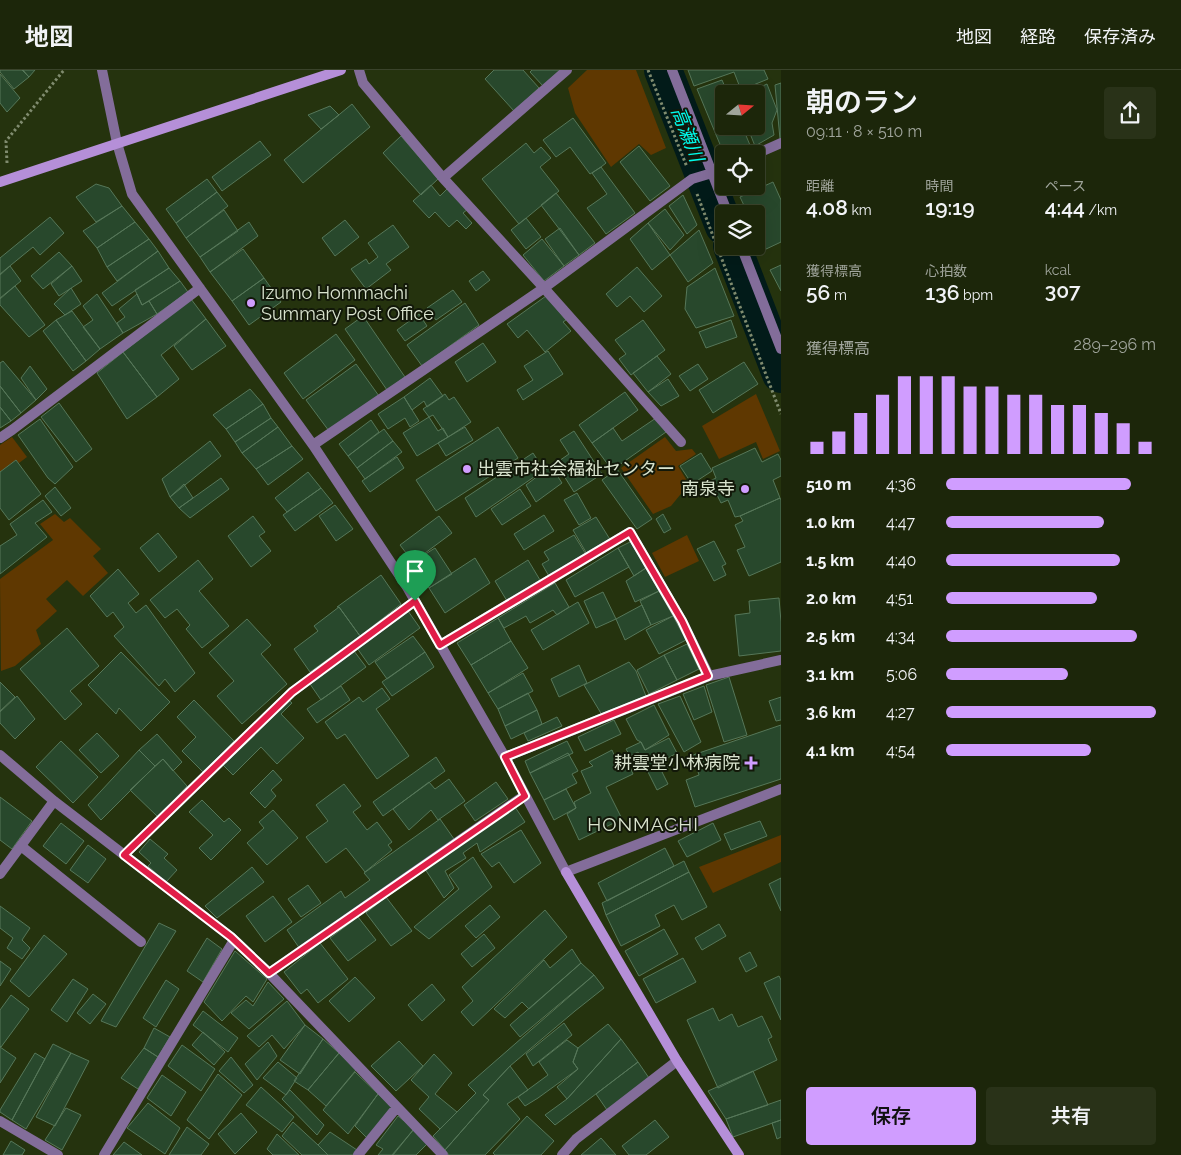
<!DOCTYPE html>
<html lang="ja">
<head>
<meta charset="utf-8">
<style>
  body { margin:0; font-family:Raleway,"Noto Sans JP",sans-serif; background:#293218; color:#f1f3f6; height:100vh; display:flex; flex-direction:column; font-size:19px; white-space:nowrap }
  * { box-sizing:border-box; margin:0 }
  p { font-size:16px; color:#a0a59c }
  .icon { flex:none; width:28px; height:28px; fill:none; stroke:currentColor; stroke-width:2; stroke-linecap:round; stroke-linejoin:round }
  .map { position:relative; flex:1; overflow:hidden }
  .sheet { display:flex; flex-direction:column; background:#1c260a; width:400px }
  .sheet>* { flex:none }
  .needle { width:32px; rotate:72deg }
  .controls { position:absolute; left:715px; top:15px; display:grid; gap:10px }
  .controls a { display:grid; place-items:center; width:50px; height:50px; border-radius:5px; background:#1c260a; box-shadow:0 5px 20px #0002,0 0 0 1px #3a432b; font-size:25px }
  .pin { position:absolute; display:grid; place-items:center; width:42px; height:42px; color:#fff; margin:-51px -21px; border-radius:50% 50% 50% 0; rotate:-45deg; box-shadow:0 0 5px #0007 }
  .pin .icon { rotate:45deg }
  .round { display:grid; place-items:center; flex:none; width:52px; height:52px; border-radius:5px; background:#293218 }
  .summary { display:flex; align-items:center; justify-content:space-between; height:85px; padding:0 25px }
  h1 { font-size:28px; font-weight:600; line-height:38px }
  .stats { display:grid; grid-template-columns:repeat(3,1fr); gap:8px; height:85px; padding:5px 25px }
  .stats div { display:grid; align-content:center }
  .stats b { font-size:21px; font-weight:600 }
  .stats small { font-size:14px; font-weight:400 }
  .stats p { font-size:14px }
  .chart { height:140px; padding:10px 25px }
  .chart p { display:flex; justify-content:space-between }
  .chart svg { width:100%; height:90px; margin-top:5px; stroke:#d09dff; stroke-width:6 }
  .cta { display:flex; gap:10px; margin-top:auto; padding:10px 25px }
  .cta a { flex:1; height:58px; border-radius:5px; background:#d09dff; color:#111; font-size:20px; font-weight:600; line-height:58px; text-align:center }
  .cta a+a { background:#293218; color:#f1f3f6 }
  ul { padding:0 25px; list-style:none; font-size:16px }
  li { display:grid; grid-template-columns:80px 60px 1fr; align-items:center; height:38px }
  li i { height:12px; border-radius:6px; background:#d09dff }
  header { display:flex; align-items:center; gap:30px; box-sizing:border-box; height:70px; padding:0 25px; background:#1c260a; border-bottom:1px solid #3a432b }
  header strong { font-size:24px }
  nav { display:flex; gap:28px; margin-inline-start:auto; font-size:18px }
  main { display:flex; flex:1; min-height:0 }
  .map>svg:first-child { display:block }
  .green { fill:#5f3801 }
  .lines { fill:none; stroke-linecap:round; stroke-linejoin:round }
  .river { stroke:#021b19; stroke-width:38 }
  .building { fill:#28482c; stroke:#567759 }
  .path { stroke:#808c6f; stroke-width:3; stroke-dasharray:2.5 2.5; stroke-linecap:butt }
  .street { stroke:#836d9a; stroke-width:10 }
  .secondary { stroke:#b58fd8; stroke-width:10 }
  .route-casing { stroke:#fff; stroke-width:10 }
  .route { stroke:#e11d48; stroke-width:6 }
  .poi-dot { fill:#d09dff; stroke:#121809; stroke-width:2 }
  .labels { text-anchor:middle; stroke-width:4; stroke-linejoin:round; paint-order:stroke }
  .poi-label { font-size:18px; fill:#d9e3ce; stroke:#121809; text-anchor:start }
  .water-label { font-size:19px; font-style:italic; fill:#01faeb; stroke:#121809 }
  .neighbourhood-label { font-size:19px; letter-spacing:1px; fill:#d9e3ce; stroke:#121809 }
</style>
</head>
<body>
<header>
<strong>地図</strong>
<nav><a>地図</a><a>経路</a><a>保存済み</a></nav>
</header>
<main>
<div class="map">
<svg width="781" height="1085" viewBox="0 0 781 1085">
  <rect width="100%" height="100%" fill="#25330e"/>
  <path class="green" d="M587,0H636L666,78L651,85L639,74L611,97L575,43L568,18Z
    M756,324L780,381L763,389L756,372L719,389L702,356Z
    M12,367L27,387L19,393L16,390L0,402V375Z
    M665,367L676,381L692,379L696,384L678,396L689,414L671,436L653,444L621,398Z
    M55,444L64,452L70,448L101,479L93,486L108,503L83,526L67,510L46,529L57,541L36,560L41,574L15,596L1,601L0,509L53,470L40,454Z
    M687,465L699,491L665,507L652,483Z
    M781,765V792L713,823L699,797Z"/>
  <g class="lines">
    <path class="river" d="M663,0L724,156
      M732,176L781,304"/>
  </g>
  <path class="building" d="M0,0H22L29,7L14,19L0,2Z
    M23,0H35L29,7Z
    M494,0H523L539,18L514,41L485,9Z
    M532,0H560L543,16L530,2Z
    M688,0H764L768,9L741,20L734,2L694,16Z
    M0,4L20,28L7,42L0,33Z
    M722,10L728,24H724V56H742L752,80L745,84H724L697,19Z
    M781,13V69H780L775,15Z
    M767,14L777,40L772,53L774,65L755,76L747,56H756V24H745Z
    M352,34L370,57L303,113L284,90Z
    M330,36L339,45L321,59L308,45Z
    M573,48L606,93L601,97L590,104L570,77L556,87L543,70Z
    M401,66L438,109L421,125L383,83Z
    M260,71L271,85L222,121L212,107Z
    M526,73L534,83L541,77L551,88L540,97L559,121L519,154L482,109Z
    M639,76L670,116L650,131L620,92Z
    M601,97L635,143L606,164L587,138L607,124L592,103Z
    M207,109L217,122L176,153L166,139Z
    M773,112L781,130V172L764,180L756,163V144H748L740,127Z
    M96,114L109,118L122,136L96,152L76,127Z
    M431,115L440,126L448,118L468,139L463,143L472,153L466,159L457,150L449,157L435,142L429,148L413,131Z
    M217,122L228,136L186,168L176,153Z
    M556,123L595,173L579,185L541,135Z
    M683,125L697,155L687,164L669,136Z
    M122,136L135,152L97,178L83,161Z
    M665,139L684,165L670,180L648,153Z
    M224,140L238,161L200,187L186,168Z
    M50,147L64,163L40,185L33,177L0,204V188Z
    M526,148L541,167L526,179L511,160Z
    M345,150L359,167L335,186L322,168Z
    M135,152L149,169L107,197L97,178Z
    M249,152L258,166L210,202L200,187Z
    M648,153L670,185L652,200L630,169Z
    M393,155L409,177L386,194L391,200L366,219L351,199L366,189L369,194L378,187L368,173Z
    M560,158L579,185L564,196L545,169Z
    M699,160L713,193L688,212L670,185Z
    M149,169L158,181L117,211L107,197Z
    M542,169L564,196L544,211L523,185Z
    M243,179L264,208L232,231L210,202Z
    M158,181L169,198L112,236L102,223Z
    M59,182L72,196L43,219L31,206Z
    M781,195V221L770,200Z
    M10,196L21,211L0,228V205Z
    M72,196L82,211L59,226L51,214Z
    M637,197L662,226L644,242L630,226L617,237L606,224Z
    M169,198L180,211L142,235L135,220Z
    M715,198L734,246L696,258L685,239L687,217Z
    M483,201L490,210L476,221L469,211Z
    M264,208L281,232L249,255L232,231Z
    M180,211L188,222L157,244L149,231Z
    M15,216L45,255L29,267L0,235V229Z
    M71,218L81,234L65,245L54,234Z
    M453,220L462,232L436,250L427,238Z
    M97,224L123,263L100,279L83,257L93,250L83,236Z
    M137,224L142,235L149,231L157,244L123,263L117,253L125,247L119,239Z
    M546,226L566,250L563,252L571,261L545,282L527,260L518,268L507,254Z
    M191,229L206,249L161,285L179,309L157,327L123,282Z
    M465,233L479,255L422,296L407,275Z
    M72,241L100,279L86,291L56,250Z
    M419,244L427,256L405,271L397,260Z
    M363,246L405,307L387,320L345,259Z
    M206,249L226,276L192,300L174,276Z
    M56,250L86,291L73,301L43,261Z
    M643,250L665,280L631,305L619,289L626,284L615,270Z
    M731,250L737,267L706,278L699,262Z
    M336,264L355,290L303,329L284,303Z
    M483,273L496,292L467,312L455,292Z
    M548,281L563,304L523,330L517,320L533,310L524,296Z
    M123,282L157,327L127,349L97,303Z
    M657,286L671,304L648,322L633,303Z
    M3,291L36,330L21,343L0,316V293Z
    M744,292L758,314L713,343L699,320Z
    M356,294L379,326L329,361L306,330Z
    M698,294L708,309L690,321L679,306Z
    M30,296L47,319L36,330L21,308Z
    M430,308L443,326L427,337L424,331L412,340L404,327Z
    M668,309L679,326L661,336L648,322Z
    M0,316L21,343L11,351L0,337Z
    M250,319L263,334L226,359L213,345Z
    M625,322L638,340L592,373L579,355Z
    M445,324L449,330L454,327L471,352L448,367L433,345L429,347L423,339Z
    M404,327L419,351L410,357L405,348L388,359L378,344Z
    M59,333L92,379L76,392L41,347Z
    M263,334L271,348L235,372L226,359Z
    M0,337L11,351L0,358Z
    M429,347L438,361L443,358L448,367L417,386L403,363Z
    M271,348L278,357L242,383L235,372Z
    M656,348L666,362L612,400L592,373L613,358L622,371Z
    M40,349L73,397L55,414L48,408L18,365Z
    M371,350L379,362L348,386L339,374Z
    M278,357L292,376L256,399L242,383Z
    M465,357L473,370L446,386L438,373Z
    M498,357L518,388L436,441L416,410Z
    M384,359L393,371L357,398L348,386Z
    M574,361L602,404L574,422L556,393L569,384L560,370Z
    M210,371L221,386L170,427L162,409Z
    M393,371L402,382L365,409L357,398Z
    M292,376L303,389L268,415L256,399Z
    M755,378L762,392L778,384L781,390V406L773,410L780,428L740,446L735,447L728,430L721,433L710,411L716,408L712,398Z
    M533,383L544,400L476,447L465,428Z
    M701,383L712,401L692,414L680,396Z
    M397,387L404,398L370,422L362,411Z
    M16,390L41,424L9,450L0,438V402Z
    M551,396L562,413L536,432L526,415Z
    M617,399L652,449L637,459L602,410Z
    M308,402L321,418L287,442L275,428Z
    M221,408L229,419L190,448L179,438Z
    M184,414L193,428L179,438L170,427Z
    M55,417L71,438L61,446L45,426Z
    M321,418L333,433L295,461L283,445Z
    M520,419L531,436L502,455L491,439Z
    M577,423L591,448L579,455L564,430Z
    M780,428L781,430V492L749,506L737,480L745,477L735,455L743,451L740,446Z
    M43,430L52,442L35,453L47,467L0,504V476L17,465L10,454Z
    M335,435L353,459L336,471L319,446Z
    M663,444L671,459L664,463L656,449Z
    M544,445L554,461L524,480L514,464Z
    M253,446L265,462L259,466L271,481L251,497L228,466Z
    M439,446L452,463L413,492L400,475Z
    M596,447L611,471L587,484L573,460Z
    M158,463L177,487L159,502L140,478Z
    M574,465L587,486L550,508L542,494L549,490L544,482Z
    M632,471L646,498L634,506L618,478Z
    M714,471L726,494L722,496L726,505L714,511L697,479Z
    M435,478L452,504L429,518L413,492Z
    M618,478L629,497L575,527L566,510Z
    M475,488L490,513L445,543L429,518Z
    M198,490L213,509L199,521L229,556L202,578L186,559L190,555L177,539L165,548L150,530Z
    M528,490L540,510L507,531L495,511Z
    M646,498L659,521L635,532L626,511Z
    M118,499L139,524L128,533L136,543L146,535L195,603L175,622L165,609L159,616L114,566L124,557L113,542L107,547L90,526Z
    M381,505L401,534L360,566L339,537H337Z
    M555,513L569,537L557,545L553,540L530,553L526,546L504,558L498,548Z
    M659,521L673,546L651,555L640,531Z
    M603,522L616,549L596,558L584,531Z
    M779,528L781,552V581L739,586L735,545L750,543L749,531Z
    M578,532L589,553L543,580L531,560Z
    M642,535L651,555L625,570L616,549Z
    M339,537L360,566L310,602L294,579L318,561L314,556Z
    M408,541L420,558L369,595L357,578Z
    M673,546L686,570L659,584L646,560Z
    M498,548L511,571L471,595L457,573Z
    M247,549L271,575L261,584L287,614L242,654L217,626L234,611L209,583Z
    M67,558L99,596L70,621L82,634L65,650L20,599Z
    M413,566L425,582L387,609L375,592Z
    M511,571L528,598L488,623L471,595Z
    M687,574L699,599L677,610L664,585Z
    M354,581L366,597L321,630L310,614Z
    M121,582L170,632L141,661L119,638L116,644L88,615Z
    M425,582L434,597L392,626L382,612Z
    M664,585L677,610L649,624L637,600Z
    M629,592L636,601L646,626L602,645L584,615Z
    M579,595L587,613L559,627L551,609Z
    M523,603L533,621L498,639L488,623Z
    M729,607L747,665L724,672L706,615Z
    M0,612L15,627L0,641Z
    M341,616L350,630L317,653L307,639Z
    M704,616L712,642L694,650L683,624Z
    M382,618L390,629L376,639L409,686L377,709L345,664L337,669L325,652L359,627L363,632Z
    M528,623L537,640L505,656L498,639Z
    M17,626L35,649L15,669L0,653V642Z
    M680,626L701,672L684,682L658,634Z
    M781,627V650L776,651L769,631Z
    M194,630L234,671L203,702L182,681L196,667L177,647Z
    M289,630L292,633L281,644L304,668L277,694L261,677L233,705L223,695Z
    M654,635L669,665L645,680L641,672L637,670L626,649Z
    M537,640L542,654L511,669L505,656Z
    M557,647L562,656L528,671L524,663Z
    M614,650L621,664L585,681L578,667Z
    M781,655V709L695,737L686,710L699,705L693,685Z
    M97,663L119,686L101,703L79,680Z
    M157,664L182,692L173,701L163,689L155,696L139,680Z
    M669,668L677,683L664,690L668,699L662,702L668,714L657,720L638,682L630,686L626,679L641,672L645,680Z
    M61,671L98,707L73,733L36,697Z
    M567,671L573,683L530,703L525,691Z
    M139,680L155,696L101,750L88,735Z
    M612,680L617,692L626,688L633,704L606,717L622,749L579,770L567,744L576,738L574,732L591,723L581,701L593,696L589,692Z
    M568,683L578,701L572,704L577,713L544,730L530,703Z
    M436,687L445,701L383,746L373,732Z
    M163,689L187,716L158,747L130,720Z
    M273,700L282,710L271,720L276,726L265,738L250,723Z
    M449,709L465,731L438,750L431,740L409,760L393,739L429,712L435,719Z
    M496,712L508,729L475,751L464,735Z
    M344,714L361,736L353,742L367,760L377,752L392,772L388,775L392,780L365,802L346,778L326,793L306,767L328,751L316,735Z
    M566,719L576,738L554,750L544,730Z
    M0,727L32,751L12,779L0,770Z
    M202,730L224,752L229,748L241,760L211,790L199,778L213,765L189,742Z
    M515,737L525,752L480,782L477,773L463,783L466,788L445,801L454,818L444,828L425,799Z
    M273,740L298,768L267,795L247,773L264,758L259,752Z
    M440,749L454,769L300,879L287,860L341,821L345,828L370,810L364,803Z
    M760,751L767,766L731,780L724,764Z
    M61,753L84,771L66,794L43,776Z
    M713,753L721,770L687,787L678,771Z
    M521,760L541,793L514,813L499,792L492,797L481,784Z
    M150,769L168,784L164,788L177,800L166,812L148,796L151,793L139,782Z
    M88,775L106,789L88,813L70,800Z
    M665,778L674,796L607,831L598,813Z
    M473,787L492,817L429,869L414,857L459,819L449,805Z
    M684,791L689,802L606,845L602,833Z
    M252,797L264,812L217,848L205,836Z
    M689,802L707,837L682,850L674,835L655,845L660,856L621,876L606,845Z
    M781,808V841L769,814Z
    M308,815L321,833L301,847L288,829Z
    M273,826L292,852L265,872L246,846Z
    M386,827L412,861L391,876L366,843Z
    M490,835L500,847L476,868L465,856Z
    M0,836L30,858L22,870L30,878L22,889L7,878L13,868L0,858Z
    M545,840L567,867L473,956L461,942L473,931L462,917Z
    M358,847L376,870L348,891L330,868Z
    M159,853L176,861L116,957L101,951Z
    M719,854L726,866L702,880L695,868Z
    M664,859L678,884L639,906L625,881Z
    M484,864L495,878L472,897L461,884Z
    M44,865L67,884L29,927L10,911Z
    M207,868L222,879L203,912L187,901Z
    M320,873L348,909L318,933L307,919L301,924L284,902Z
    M572,879L581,893L529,939L522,932L505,948L494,939L544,890L550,898Z
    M235,881L267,909L253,932L246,926L222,951L204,932Z
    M750,882L757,896L746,902L739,888Z
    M683,888L696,912L656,933L643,909Z
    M0,891L11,899L0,916Z
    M581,893L594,905L520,967L510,955Z
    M594,905L604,918L575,941L510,996L483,1025L489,1030L445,1080L433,1066L476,1023L468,1015Z
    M779,906L781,910V950L764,913Z
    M355,907L375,928L349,952L329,931Z
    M73,909L88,919L67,952L51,940Z
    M166,910L179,919L156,957L143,948Z
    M268,912L284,929L249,959L231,943L246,930L253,936Z
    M432,914L445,930L422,951L408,935Z
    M93,924L106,934L90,954L77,943Z
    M11,925L29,939L1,977L0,976V940Z
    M287,931L305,955L284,979L272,965L259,977L247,966Z
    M713,938L719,951L732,944L738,957L762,946L772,967L768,969L777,990L718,1018L687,950Z
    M203,941L238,968L228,982L193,955Z
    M564,953L572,965L533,996L526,984Z
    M608,954L621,969L567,1029L557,1017L578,999L573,992L578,978Z
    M305,955L323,969L300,1004L280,990Z
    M154,958L170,967L158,987L144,978Z
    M203,962L225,982L214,995L192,975Z
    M323,969L339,983L308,1020L294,1011Z
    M621,969L638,992L555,1055L545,1045L567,1029Z
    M567,970L578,978L573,992L578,999L538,1028L525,1036L518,1027L548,1005L539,992Z
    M399,971L423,996L396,1021L371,996Z
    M268,972L277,986L257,1010L245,994Z
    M53,974L71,983L26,1059L12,1050Z
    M182,975L215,999L201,1021L168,996Z
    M0,977L16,988L0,1013Z
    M144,978L158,987L138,1019L121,1008Z
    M35,983L45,989L12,1050L0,1042V1040Z
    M71,983L89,991L55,1056L36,1047Z
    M339,983L356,1000L326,1036L308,1020Z
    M434,984L452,1003L435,1024L457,1042L440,1059L419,1039L429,1027L411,1010Z
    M231,987L253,1015L244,1023L219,1001Z
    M278,992L297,1008L286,1025L263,1008Z
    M638,992L649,1008L607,1040L596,1024Z
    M510,996L528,1020L507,1034L520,1049L485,1085H449L445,1080L489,1030L483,1025Z
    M753,1001L768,1035L726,1049L708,1021Z
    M355,1002L378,1024L348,1064L323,1040Z
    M218,1004L242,1025L209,1069L187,1050Z
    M162,1005L186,1022L171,1046L147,1028Z
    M261,1017L294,1047L282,1062L246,1035Z
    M290,1020L324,1055L317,1065L282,1029Z
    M378,1024L393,1037L367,1068L355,1056Z
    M781,1030V1050L733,1067L726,1049Z
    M148,1033L180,1058L165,1084L127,1058Z
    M66,1038L81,1045L62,1080L45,1070Z
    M241,1043L257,1062L235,1084L218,1064Z
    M398,1046L414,1059L393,1085H378L383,1079L376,1075Z
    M527,1046L554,1071L541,1085H495L493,1083Z
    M655,1050L669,1067L646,1085H629L622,1076Z
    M781,1050V1067L777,1069L772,1053Z
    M293,1052L318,1075L328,1085H302L282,1066Z
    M187,1057L209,1074L201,1085H169Z
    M414,1059L427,1074L416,1085H392Z
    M330,1062L357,1080L353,1085H328L318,1075Z
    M277,1064L299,1085H273L267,1079Z
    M601,1068L616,1085H581Z
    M11,1071L25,1080L22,1085H3Z
    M124,1072L142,1085H113Z"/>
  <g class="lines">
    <path class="path" d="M648,0L687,97
      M7,93L6,71L64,0
      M697,124L781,344"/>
    <path class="street" d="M102,0L117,73L132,124L313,375L407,517L505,687L566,802L781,719
      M359,0L363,13L443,108L544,218L681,372
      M672,0L728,144
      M756,84L781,73
      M443,108L567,0
      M741,176L781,279
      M0,368L12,360L200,218
      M313,375L544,218L692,109L712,103L724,98
      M440,575L630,462L682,551L709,606
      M0,685L54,731L231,867L269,903L443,1085
      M505,687L709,606L781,590
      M21,776L141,872
      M124,785L292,622L415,531
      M0,804L54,731
      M269,903L525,725
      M0,1051L58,1085
      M104,1085L234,870
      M358,1085L397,1037
      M562,1085L576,1069L677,991"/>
    <path class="secondary" d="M0,112L341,0
      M566,802L677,991L739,1085"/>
  </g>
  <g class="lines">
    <defs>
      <path id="route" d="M630,462L682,551L708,606L505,687L525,726L269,903L231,867L124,785L292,622L415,531L440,575Z"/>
    </defs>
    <use href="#route" class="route-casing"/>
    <use href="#route" class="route"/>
  </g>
  <g class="poi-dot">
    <circle cx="251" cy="233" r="5"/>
    <circle cx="467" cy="399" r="5"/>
    <circle cx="745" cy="419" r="5"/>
    <path d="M748.5 685.5h5v5h5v5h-5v5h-5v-5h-5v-5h5z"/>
  </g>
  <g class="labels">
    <g class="poi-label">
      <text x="261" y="229">Izumo Hommachi<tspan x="261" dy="21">Summary Post Office</tspan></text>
      <text x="477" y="405">出雲市社会福祉センター</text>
      <text x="735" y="425" text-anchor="end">南泉寺</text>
      <text x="740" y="699" text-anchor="end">耕雲堂小林病院</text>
    </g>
    <g class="water-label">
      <text transform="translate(688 64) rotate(69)" y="7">高瀬川</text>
    </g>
    <g class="neighbourhood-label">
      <text x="643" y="761">HONMACHI</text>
    </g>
  </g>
</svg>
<div class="controls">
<a><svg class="needle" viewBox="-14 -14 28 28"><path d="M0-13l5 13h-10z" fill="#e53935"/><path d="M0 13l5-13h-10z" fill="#a0a59c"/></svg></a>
<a><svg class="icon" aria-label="locate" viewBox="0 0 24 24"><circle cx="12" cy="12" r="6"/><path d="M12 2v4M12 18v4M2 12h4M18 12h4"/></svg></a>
<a><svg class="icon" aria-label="layers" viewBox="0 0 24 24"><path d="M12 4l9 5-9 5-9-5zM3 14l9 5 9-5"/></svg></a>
</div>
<div class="pin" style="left:415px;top:531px;background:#1e9e55"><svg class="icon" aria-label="arrive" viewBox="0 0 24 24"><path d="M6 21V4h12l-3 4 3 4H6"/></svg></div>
</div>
<section class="sheet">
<div class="summary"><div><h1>朝のラン</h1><p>09:11 · 8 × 510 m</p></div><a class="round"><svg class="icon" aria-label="share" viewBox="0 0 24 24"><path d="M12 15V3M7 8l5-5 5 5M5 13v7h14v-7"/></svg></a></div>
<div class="stats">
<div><p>距離</p><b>4.08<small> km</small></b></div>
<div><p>時間</p><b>19:19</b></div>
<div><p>ペース</p><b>4:44<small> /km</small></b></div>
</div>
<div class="stats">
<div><p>獲得標高</p><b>56<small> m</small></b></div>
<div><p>心拍数</p><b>136<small> bpm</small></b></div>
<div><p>kcal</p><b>307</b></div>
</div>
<div class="chart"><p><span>獲得標高</span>289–296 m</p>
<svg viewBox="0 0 160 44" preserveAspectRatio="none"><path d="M5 44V38M15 44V33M25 44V24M35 44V15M45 44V6M55 44V6M65 44V6M75 44V11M85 44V11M95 44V15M105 44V15M115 44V20M125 44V20M135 44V24M145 44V29M155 44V38"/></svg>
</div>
<ul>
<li><b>510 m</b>4:36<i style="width:88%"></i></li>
<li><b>1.0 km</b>4:47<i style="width:75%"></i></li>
<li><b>1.5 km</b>4:40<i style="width:83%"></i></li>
<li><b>2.0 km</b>4:51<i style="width:72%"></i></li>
<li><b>2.5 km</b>4:34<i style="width:91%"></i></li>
<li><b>3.1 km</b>5:06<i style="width:58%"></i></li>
<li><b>3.6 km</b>4:27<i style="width:100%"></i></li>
<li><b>4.1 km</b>4:54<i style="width:69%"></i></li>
</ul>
<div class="cta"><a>保存</a><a>共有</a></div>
</section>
</main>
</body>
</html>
